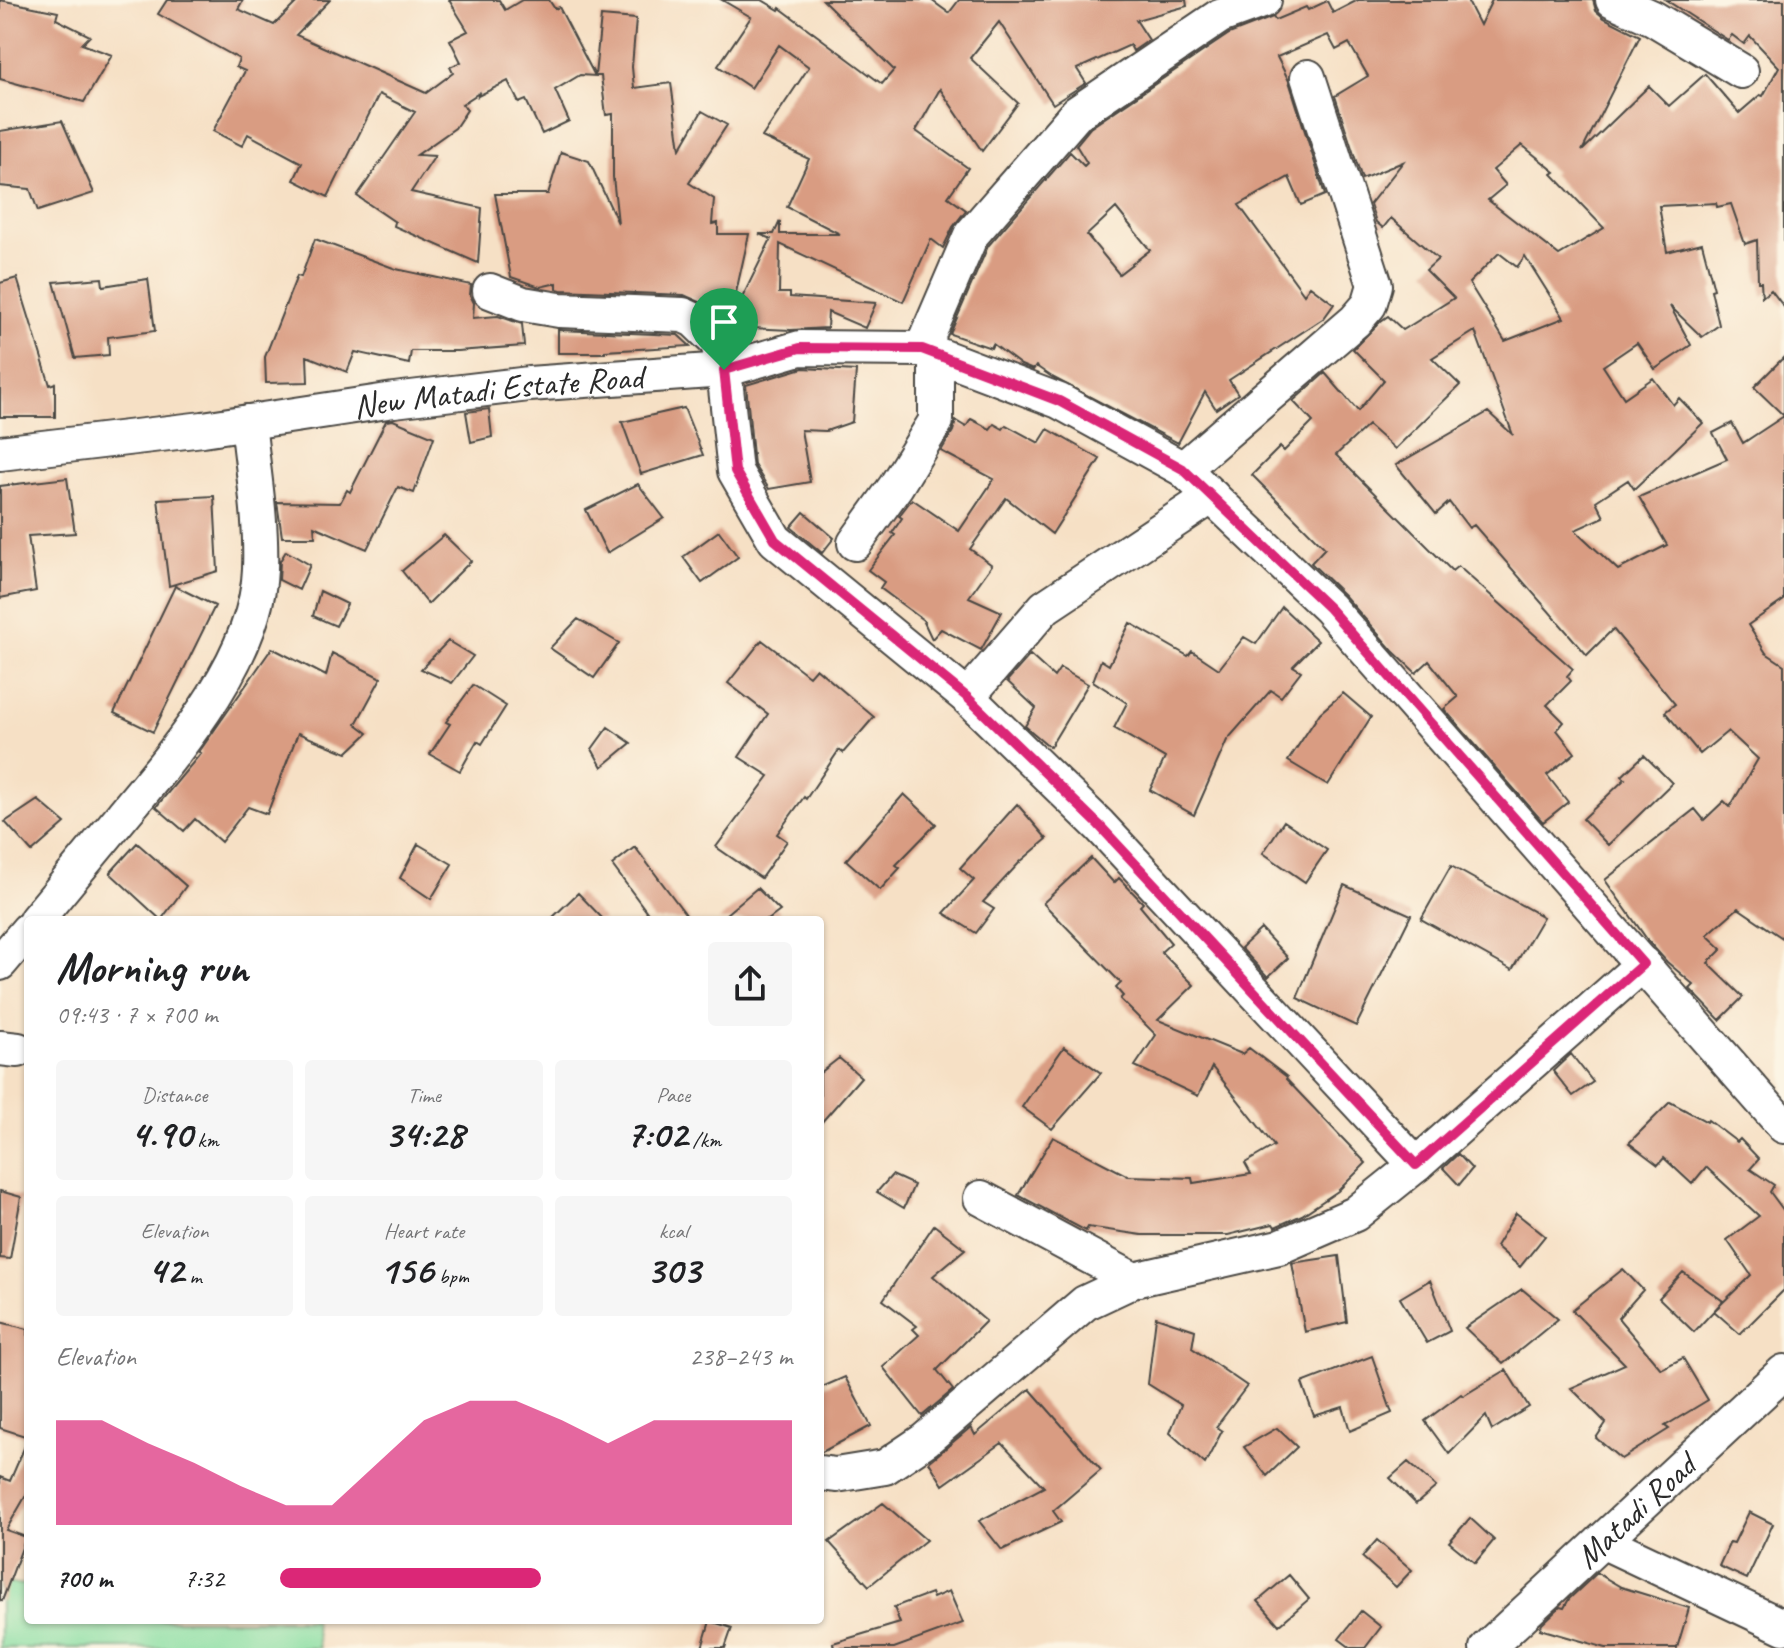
<!DOCTYPE html>
<html lang="en">
<head>
<meta charset="utf-8">
<style>
  body { margin:0; font-family:Caveat,sans-serif; background:#f6f6f6; color:#202124; height:100vh; display:flex; flex-direction:column; font-size:30px; white-space:nowrap }
  * { box-sizing:border-box; margin:0 }
  p { font-size:26px; color:#757577 }
  .icon { flex:none; width:44px; height:44px; fill:none; stroke:currentColor; stroke-width:2; stroke-linecap:round; stroke-linejoin:round }
  .map { position:relative; flex:1; overflow:hidden }
  .sheet { position:absolute; left:24px; top:916px; width:800px; height:708px; display:flex; flex-direction:column; background:#fff; border-radius:8px; box-shadow:0 2px 6px #0004 }
  .sheet>* { flex:none }
  .pin { position:absolute; display:grid; place-items:center; width:68px; height:68px; color:#fff; margin:-82px -34px; border-radius:50% 50% 50% 0; rotate:-45deg; box-shadow:0 0 8px #0007 }
  .pin .icon { rotate:45deg }
  .round { display:grid; place-items:center; flex:none; width:84px; height:84px; border-radius:8px; background:#f6f6f6 }
  .headline { display:flex; align-items:center; justify-content:space-between; height:136px; padding:0 32px }
  h1 { font-size:44px; font-weight:700; line-height:60px }
  .figures { display:grid; grid-template-columns:repeat(3,1fr); gap:12px; height:136px; padding:8px 32px }
  .figures div { display:grid; align-content:center; border-radius:8px; background:#f6f6f6; text-align:center }
  .figures b { font-size:40px; font-weight:700 }
  .figures small { font-size:22px; font-weight:400 }
  .figures p { font-size:22px }
  .chart { height:224px; padding:16px 32px }
  .chart p { display:flex; justify-content:space-between }
  .chart svg { width:100%; height:144px; margin-top:8px; fill:#db2777; opacity:.7 }
  ul { padding:0 32px; list-style:none; font-size:26px }
  li { display:grid; grid-template-columns:128px 96px 1fr; align-items:center; height:60px }
  li i { height:20px; border-radius:10px; background:#db2777 }
  .map>svg:first-child { display:block }
  .green { fill:#87dea2; stroke:#598466; stroke-width:2 }
  .building { fill:#d99c82; fill-rule:evenodd }
  .lines { fill:none; stroke-linecap:round; stroke-linejoin:round }
  .minor-casing { stroke:#494642; stroke-width:38 }
  .minor { stroke:#fff; stroke-width:34 }
  .route-casing { stroke:#fff; stroke-width:16 }
  .route { stroke:#db2777; stroke-width:10 }
  .labels { text-anchor:middle; stroke-width:6; stroke-linejoin:round; paint-order:stroke }
  .street-label { font-size:34px; fill:#2b2b2b; stroke:#fcf5e5 }
</style>
</head>
<body>
<div class="map">
<svg width="1784" height="1648" viewBox="0 0 1784 1648">
  <rect width="100%" height="100%" fill="#fcf5e5"/>
  <filter id="ink" filterUnits="userSpaceOnUse"><feTurbulence type="fractalNoise" baseFrequency=".0125" numOctaves="2"/><feDisplacementMap in="SourceGraphic" scale="16" xChannelSelector="R" yChannelSelector="G"/><feConvolveMatrix kernelMatrix="1 2 1 2 8 2 1 2 1" color-interpolation-filters="sRGB"/></filter>
  <filter id="wash" filterUnits="userSpaceOnUse"><feTurbulence type="fractalNoise" baseFrequency=".006" numOctaves="4" result="noise"/><feDisplacementMap in="SourceGraphic" scale="32" xChannelSelector="R" yChannelSelector="G"/><feGaussianBlur stdDeviation="1.8" result="paint"/><feColorMatrix in="noise" values="0 0 0 0 0 0 0 0 0 0 0 0 0 0 0 0 0 1.4 0 .05"/><feComposite in="paint" operator="in"/></filter>
  <g filter="url(#wash)">
    <rect width="100%" height="100%" fill="#f6e0c5"/>
    <path class="green" d="M0,1583L28,1585V1620H314L319,1648H0Z"/>
    <g id="blocks">
      <path class="building" d="M0,0L58,12L56,19L90,36L82,44L112,55L84,102L0,79Z
        M167,0H243L238,9L274,25L299,0H330L296,35L426,93L453,73L450,67L461,62L450,40L468,31L449,0H499L505,10L522,0H549L555,9L559,7L595,76L580,75L555,90L569,121L542,134L526,100L519,103L508,81L478,96L479,93L462,104L467,110L455,128L417,155L435,156L411,192L482,208L478,263L394,226L395,222L357,196L415,112L379,94L328,197L294,180L302,163L248,134L242,146L213,131L245,71L236,67L239,59L158,14Z
        M722,0H762L779,10L780,8L882,84L894,70L823,0H931L949,13L959,0H1186L1187,6L1136,20L1149,40L1133,51L1130,45L1077,69L1086,83L1053,104L999,22L970,58L1018,103L982,151L940,89L916,131L968,168L948,197L966,210L953,227L943,248L931,239L903,302L780,244L779,293H790V297L876,303L865,328L828,312L827,328L791,330L730,327L707,305L684,295L561,290L557,289V283L540,287L511,277L495,194H548L561,152L589,161L618,223L613,177V114L606,115L601,76H595L601,16L636,19L632,67L634,88L671,83L680,149L702,111L727,125L689,183L714,199L712,224L718,223V234H749L735,297L741,300L771,239L759,234H774L780,221V234H840L787,207L809,159L762,137L809,67L779,45L751,88L718,66L751,17Z
        M1358,0H1467L1480,25L1492,0H1593L1596,11L1604,18L1640,36L1582,151L1649,86L1669,106L1705,74L1739,113L1760,95L1763,96L1779,67L1750,36L1744,44L1732,35L1728,40L1666,0H1784V307L1771,290L1762,297L1761,282H1758L1757,240L1745,244L1731,204L1717,207L1716,203L1659,206L1667,252L1702,243L1714,289L1711,290L1719,325L1702,337L1670,306L1691,345L1655,369L1637,343L1603,366L1624,398L1653,378L1673,405L1679,398L1703,423L1634,489L1628,480L1596,501L1604,517L1575,530L1618,570L1667,545L1639,497L1727,459L1713,433L1732,423L1743,443L1784,416V600L1748,625L1766,653L1784,665V939L1738,908L1707,935L1722,949L1708,963L1743,997L1720,1020L1690,989L1694,985L1667,962L1649,942L1605,880L1695,809L1704,820L1724,801L1730,807L1758,759L1728,731L1700,754L1665,712L1675,704L1613,629L1587,655L1474,525L1469,528L1449,502L1436,514L1396,465L1488,412L1513,435L1475,331L1432,358L1460,385L1395,449L1368,425L1336,455L1452,571L1458,566L1573,669L1567,676L1571,681L1547,705L1564,722L1557,730L1575,753L1547,775L1568,802L1543,822L1444,709L1458,697L1429,661L1416,673L1393,651L1344,595L1311,563L1325,548L1252,475L1280,447L1284,451L1313,422L1293,401L1325,373L1358,411L1384,380L1353,349L1381,321L1388,316L1403,330L1454,298L1426,270L1438,259L1391,218L1383,228L1376,222L1370,204L1403,162L1362,179L1335,96L1368,76L1349,43L1336,50L1328,35L1277,57L1289,81L1325,195L1301,205L1289,177L1239,205L1304,294L1310,286L1334,304L1324,318L1229,380L1238,394L1216,409L1205,392L1178,443L1052,377L1036,366L1033,370L1021,365L993,344L991,348L950,334L988,246L1070,152L1084,166L1087,163L1076,145L1090,128L1229,34L1273,17L1275,20L1306,7L1308,10L1327,1L1333,13ZM1522,145L1555,172L1552,174L1604,228L1559,255L1488,200L1506,185L1493,170ZM1116,208L1150,250L1119,274L1087,235ZM1499,253L1517,267L1525,256L1564,318L1505,341L1469,283Z
        M62,121L94,193L38,211L30,189L0,186V131Z
        M315,239L396,269L471,285L470,295L474,303L473,318L498,316L522,324L524,346L457,351H411L409,364L355,352L347,372L307,356L308,382L266,383L265,357L297,276L301,277Z
        M17,278L50,385L55,383V417H0V283Z
        M102,278L103,286L148,279L155,331L108,337L109,355L75,358L54,282Z
        M558,330L678,335L690,346L605,351V353H558Z
        M1784,357V416L1754,387Z
        M803,368L856,371L852,422L826,431L801,430L810,482L769,489L754,465L746,385Z
        M684,408L703,455L641,474L622,422Z
        M489,409L492,437L471,442L466,412Z
        M971,419L990,429L994,424L1003,429L1006,425L1039,443L1048,429L1100,459L1052,534L1006,498L970,549L992,565L969,597L1002,612L981,650L941,629L932,639L923,620L880,588L884,582L868,570L895,535L892,533L902,518L899,516L912,499L959,531L994,479L941,451L953,431L956,421L966,427Z
        M393,420L434,437L414,493L398,487L367,549L314,526L315,537H282L277,502L340,503L347,490L350,492L386,421Z
        M67,478L75,533L28,536L36,591L0,598V486Z
        M638,484L664,518L607,553L586,510Z
        M214,496L218,571L169,586L158,499Z
        M804,512L834,538L822,553L791,527Z
        M719,531L738,557L702,583L683,557Z
        M444,535L471,561L428,604L402,571Z
        M286,551L310,565L299,590L279,580L280,561Z
        M175,586L215,606L153,732L114,713Z
        M320,591L347,604L336,626L313,616Z
        M1282,607L1318,641L1293,666L1301,671L1281,697L1271,690L1227,740L1194,815L1150,790L1165,758L1114,728L1127,703L1093,681L1101,660L1109,665L1130,623L1188,656L1192,651L1219,669L1244,637L1256,644Z
        M578,619L619,643L594,678L550,648Z
        M762,640L809,676L816,668L874,717L843,753L839,750L806,799L804,797L777,834L787,841L761,878L716,847L769,776L739,757L768,714L728,683Z
        M448,641L473,656L452,683L421,669Z
        M272,648L326,676L332,653L381,678L356,724L368,733L347,753L298,733L267,814L248,807L221,842L195,819L184,831L156,807L201,753L199,752Z
        M1030,655L1054,677L1060,668L1088,684L1050,747L1025,726L1036,708L1007,681Z
        M473,685L506,706L482,744L477,741L460,771L430,754L450,724L446,722Z
        M1343,693L1371,717L1328,785L1288,761L1320,713Z
        M608,727L631,743L602,767L592,749Z
        M1644,755L1672,783L1608,845L1583,819L1625,779L1622,776Z
        M904,794L936,824L896,865L900,868L880,890L846,860Z
        M38,800L65,823L32,852L5,822Z
        M1017,804L1047,839L1020,862L983,902L994,909L976,933L944,913L974,880L960,868Z
        M1284,821L1327,850L1305,882L1263,853Z
        M137,843L186,886L161,920L110,873Z
        M418,844L452,864L431,899L400,878Z
        M635,847L690,920H653L612,865Z
        M1091,858L1114,883L1119,878L1143,903L1140,906L1171,943L1161,952L1194,985L1158,1020L1242,1054L1249,1048L1287,1077L1286,1079L1366,1163L1338,1191L1302,1215L1275,1227L1273,1224L1228,1235H1142L1088,1227L1086,1231L1018,1195L1053,1137L1128,1176L1192,1178L1193,1183L1251,1174L1245,1163L1274,1146L1212,1067L1198,1096L1135,1066L1156,1035L1120,999L1123,996L1116,988L1121,983L1043,903Z
        M1451,866L1543,917L1512,970L1421,919Z
        M1344,885L1411,915L1356,1026L1297,998Z
        M757,888L780,911L768,920H719Z
        M578,893L604,920H550Z
        M1261,929L1288,958L1268,977L1241,948Z
        M1064,1047L1101,1073L1052,1129L1022,1107Z
        M1571,1054L1593,1082L1573,1096L1553,1071Z
        M839,1058L861,1077L820,1124V1073Z
        M1670,1102L1707,1122L1708,1120L1737,1142L1740,1139L1759,1159L1750,1169L1774,1185L1770,1192L1784,1211V1290L1740,1334L1714,1311L1751,1275L1727,1240L1759,1216L1706,1167L1692,1184L1664,1158L1658,1165L1629,1143Z
        M1458,1154L1472,1169L1459,1185L1443,1168Z
        M892,1175L914,1185L904,1208L877,1192Z
        M0,1191L21,1197L10,1259L0,1258Z
        M1516,1213L1545,1236L1520,1267L1496,1246Z
        M934,1225L965,1249L933,1276L986,1321L937,1370L953,1390L922,1416L883,1367L919,1335L913,1329L917,1326L883,1300Z
        M1339,1256L1347,1322L1305,1332L1292,1263Z
        M1623,1269L1643,1290L1618,1318L1661,1369L1683,1358L1708,1400L1665,1426L1669,1429L1621,1459L1596,1438L1606,1423L1571,1388L1625,1364L1572,1310Z
        M1683,1272L1723,1301L1694,1332L1659,1298Z
        M1430,1280L1450,1331L1427,1343L1400,1298Z
        M1522,1289L1558,1319L1503,1364L1465,1328Z
        M1156,1317L1195,1330L1192,1348L1247,1386L1216,1427L1222,1431L1205,1464L1170,1433L1181,1405L1148,1384Z
        M0,1322L28,1329V1437L0,1428Z
        M1372,1356L1392,1413L1350,1431L1343,1407L1314,1416L1302,1383Z
        M1506,1370L1529,1407L1492,1430L1486,1416L1449,1454L1425,1421L1461,1394L1463,1396Z
        M845,1377L871,1426L820,1453V1388Z
        M1030,1389L1101,1470L1053,1511L1061,1522L1002,1550L979,1521L1044,1487L1002,1443L943,1485L929,1462L971,1427L975,1435Z
        M1277,1428L1297,1447L1267,1476L1244,1447Z
        M28,1439V1492L6,1530L26,1537L2,1601L0,1600V1477L10,1481Z
        M1408,1462L1436,1487L1416,1504L1390,1478Z
        M883,1503L926,1540L869,1586L829,1542Z
        M1749,1512L1773,1524L1747,1579L1719,1566L1730,1542L1734,1543Z
        M1470,1518L1494,1540L1475,1563L1449,1542Z
        M1377,1540L1412,1570L1396,1587L1362,1557Z
        M1597,1573L1621,1587L1689,1608L1677,1648H1606L1540,1629L1542,1624L1560,1607L1564,1608L1569,1599Z
        M1289,1575L1309,1599L1279,1625L1258,1601Z
        M949,1591L963,1623L894,1648H834L833,1643L900,1623L894,1607L931,1593L933,1598Z
        M1361,1611L1381,1627L1365,1648H1351L1339,1639Z
        M710,1621L732,1628L725,1648H702Z"/>
    </g>
  </g>
  <g filter="url(#ink)">
    <use href="#blocks" fill-opacity="0" stroke="#494642" stroke-width="2"/>
    <g class="lines">
      <defs>
        <g id="minor">
          <path d="M1613,0L1653,18L1741,71"/>
          <path d="M490,291L523,304L559,310L683,315L694,320L718,343L724,370L735,471L775,540L967,697L1099,825L1416,1165"/>
          <path d="M922,349L971,235L1077,113L1220,16L1264,0"/>
          <path id="s1" d="M0,453L203,429L394,400L529,384L724,370L800,348L922,349L1059,401L1183,469L1329,608L1784,1126"/>
          <path d="M1183,469L1355,321L1369,305L1375,285L1308,77"/>
          <path d="M855,543L896,486L936,421V354"/>
          <path d="M967,697L1045,607L1212,496"/>
          <path d="M36,920C65,885 93,851 122,816C176,751 257,658 260,569C262,520 253,471 248,422"/>
          <path d="M0,963L28,930"/>
          <path d="M0,1048L18,1050"/>
          <path d="M981,1198L1134,1280"/>
          <path d="M820,1473L836,1475L885,1467L925,1440L1085,1303L1134,1280L1279,1247L1355,1214L1416,1165L1643,964"/>
          <path d="M1602,1541L1784,1627"/>
          <path id="s2" d="M1487,1648L1784,1372"/>
        </g>
      </defs>
      <use href="#minor" class="minor-casing"/>
      <use href="#minor" class="minor"/>
    </g>
  </g>
  <g class="lines" filter="url(#ink)">
    <defs>
      <path id="route" d="M800,348L922,349L1059,401L1183,469L1329,608L1643,964L1416,1165L1099,825L967,697L775,540L735,471L724,370Z"/>
    </defs>
    <use href="#route" class="route-casing"/>
    <use href="#route" class="route"/>
  </g>
  <g class="labels">
    <g class="street-label">
      <text dy="12" stroke="none"><textPath href="#s1" startOffset="502">New Matadi Estate Road</textPath></text>
      <text dy="12" stroke="none"><textPath href="#s2" startOffset="202">Matadi Road</textPath></text>
    </g>
  </g>
</svg>
<div class="pin" style="left:724px;top:370px;background:#1e9e55"><svg class="icon" aria-label="arrive" viewBox="0 0 24 24"><path d="M6 21V4h12l-3 4 3 4H6"/></svg></div>
<section class="sheet">
<div class="headline"><div><h1>Morning run</h1><p>09:43 · 7 × 700 m</p></div><a class="round"><svg class="icon" aria-label="share" viewBox="0 0 24 24"><path d="M12 15V3M7 8l5-5 5 5M5 13v7h14v-7"/></svg></a></div>
<div class="figures">
<div><p>Distance</p><b>4.90<small> km</small></b></div>
<div><p>Time</p><b>34:28</b></div>
<div><p>Pace</p><b>7:02<small> /km</small></b></div>
</div>
<div class="figures">
<div><p>Elevation</p><b>42<small> m</small></b></div>
<div><p>Heart rate</p><b>156<small> bpm</small></b></div>
<div><p>kcal</p><b>303</b></div>
</div>
<div class="chart"><p><span>Elevation</span>238–243 m</p>
<svg viewBox="0 0 160 44" preserveAspectRatio="none"><path d="M0 44V12L10 12L20 19L30 25L40 32L50 38L60 38L70 25L80 12L90 6L100 6L110 12L120 19L130 12L140 12L150 12L160 12V44z"/></svg>
</div>
<ul>
<li><b>700 m</b>7:32<i style="width:51%"></i></li>
</ul>
</section>
</div>
</body>
</html>
